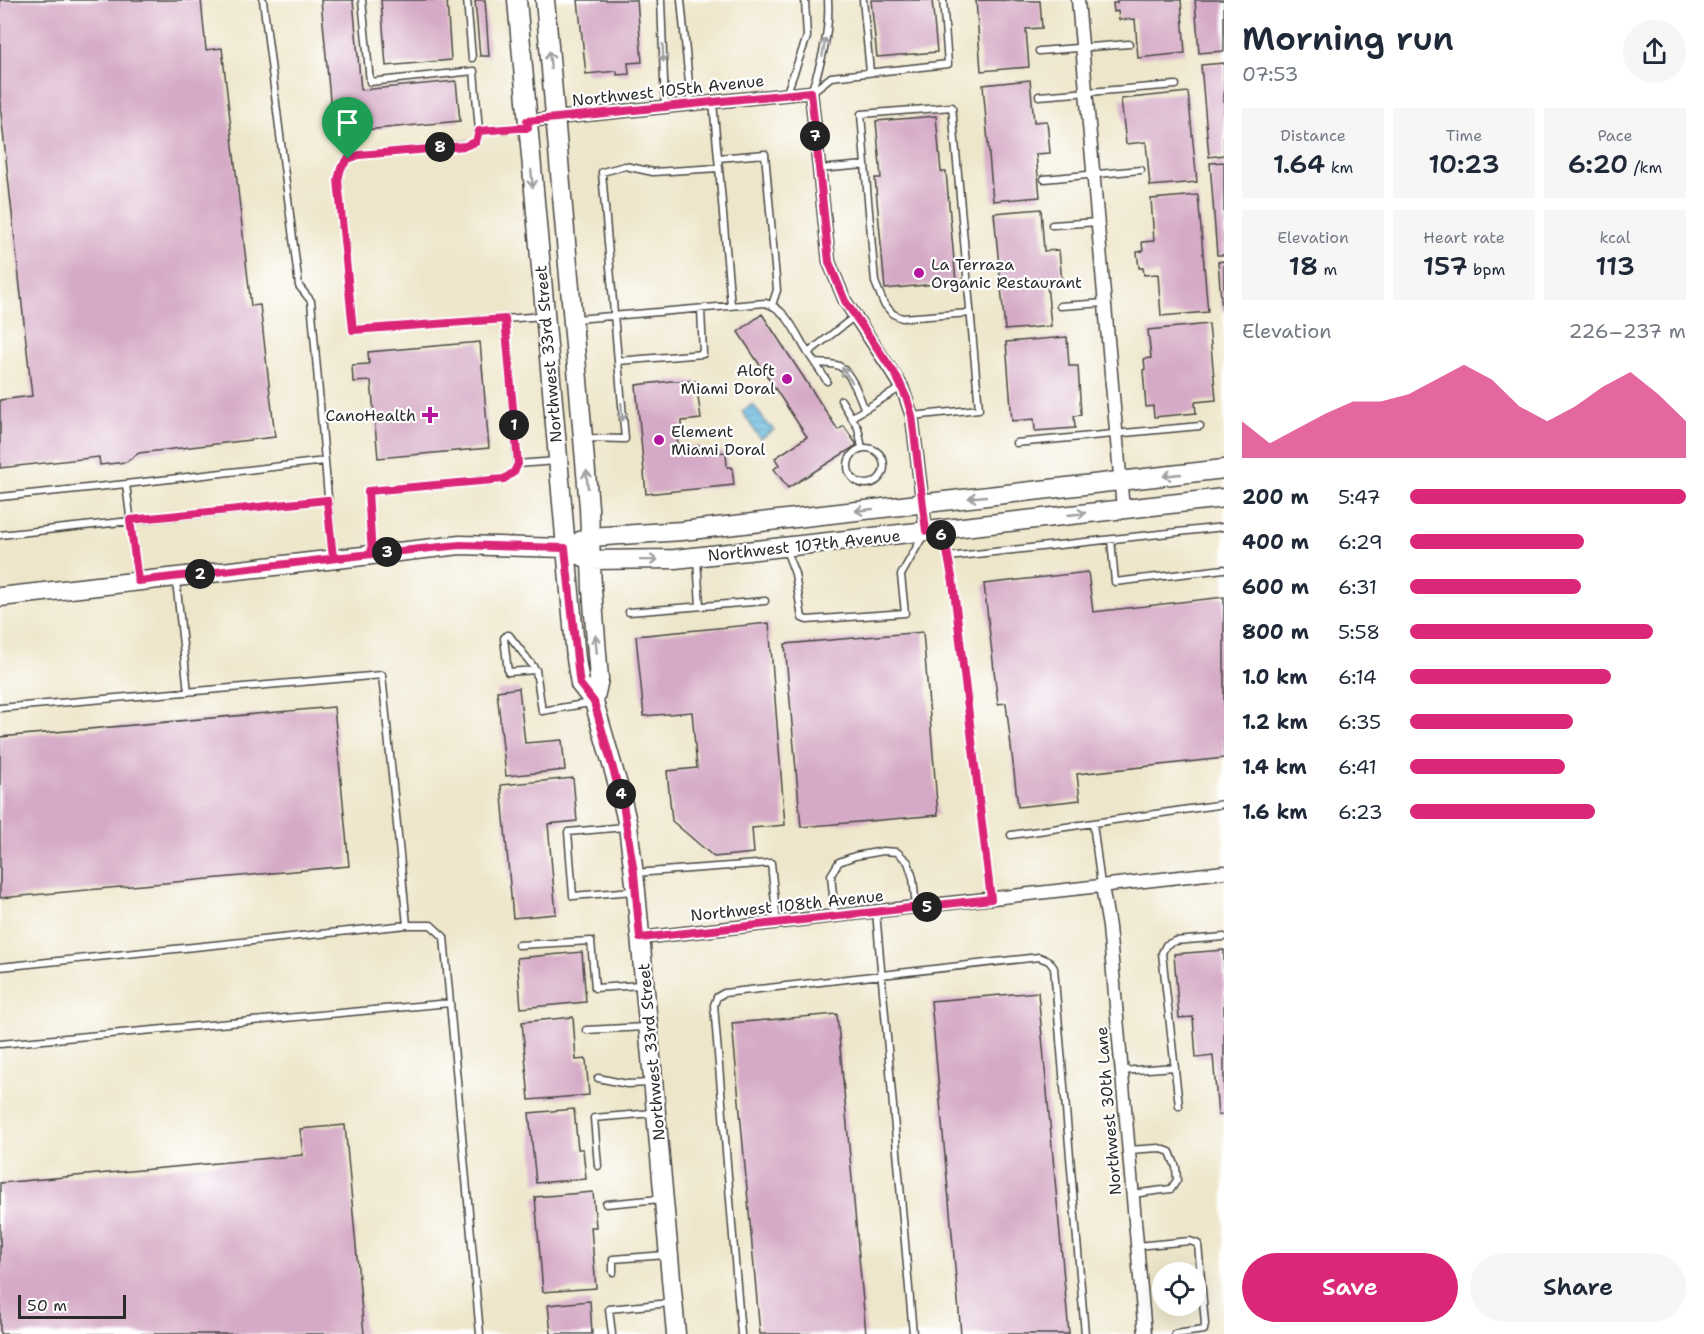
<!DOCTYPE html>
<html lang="en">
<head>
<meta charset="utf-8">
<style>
  body { margin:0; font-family:"Shantell Sans",sans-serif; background:#f6f6f7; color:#1f2937; height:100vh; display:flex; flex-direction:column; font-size:22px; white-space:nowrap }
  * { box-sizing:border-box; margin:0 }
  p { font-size:20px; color:#747a83 }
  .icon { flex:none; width:33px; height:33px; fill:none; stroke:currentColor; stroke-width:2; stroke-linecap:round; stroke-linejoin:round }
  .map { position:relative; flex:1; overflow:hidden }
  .drawer { display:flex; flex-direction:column; background:#fff; width:480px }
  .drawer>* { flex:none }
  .fabs { position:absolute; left:1152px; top:1262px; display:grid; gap:12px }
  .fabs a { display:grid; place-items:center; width:54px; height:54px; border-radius:50%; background:#fff; box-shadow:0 6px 24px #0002; font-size:30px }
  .scale { position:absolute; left:18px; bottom:15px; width:108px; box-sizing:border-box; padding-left:6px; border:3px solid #2b2b2b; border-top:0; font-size:16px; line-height:21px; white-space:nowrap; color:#2b2b2b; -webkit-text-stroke:4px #fff; paint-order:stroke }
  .pin { position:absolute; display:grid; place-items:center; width:51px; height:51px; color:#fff; margin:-62px -26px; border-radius:50% 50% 50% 0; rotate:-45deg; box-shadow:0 0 6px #0007 }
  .pin .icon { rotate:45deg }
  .km { position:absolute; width:30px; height:30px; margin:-15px; border-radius:50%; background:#222; color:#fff; font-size:16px; line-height:30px; text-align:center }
  .round { display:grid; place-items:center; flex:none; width:63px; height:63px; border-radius:32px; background:#f6f6f7 }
  .headline { display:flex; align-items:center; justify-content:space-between; height:102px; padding:0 18px }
  h1 { font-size:33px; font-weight:600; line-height:45px }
  .figures { display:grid; grid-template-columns:repeat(3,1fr); gap:9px; height:102px; padding:6px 18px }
  .figures div { display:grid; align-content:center; border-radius:0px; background:#f6f6f7; text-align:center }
  .figures b { font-size:26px; font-weight:600 }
  .figures small { font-size:16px; font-weight:400 }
  .figures p { font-size:16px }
  .chart { height:168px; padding:12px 18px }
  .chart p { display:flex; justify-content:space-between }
  .chart svg { width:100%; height:108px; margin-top:6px; fill:#db2777; opacity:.7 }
  .primary-button { display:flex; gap:12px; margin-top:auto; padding:12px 18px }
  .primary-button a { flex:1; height:69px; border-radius:36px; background:#db2777; color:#fff; font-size:24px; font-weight:600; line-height:69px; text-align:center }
  .primary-button a+a { background:#f6f6f7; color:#1f2937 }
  ul { padding:0 18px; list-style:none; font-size:20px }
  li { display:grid; grid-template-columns:96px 72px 1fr; align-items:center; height:45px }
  li i { height:15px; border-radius:8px; background:#db2777 }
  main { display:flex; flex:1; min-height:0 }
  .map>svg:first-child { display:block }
  .water { fill:url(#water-rules); stroke:#467084; stroke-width:1.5 }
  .building { fill:#d5aac6 }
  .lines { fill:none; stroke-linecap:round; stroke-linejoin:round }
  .lane-casing { stroke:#484743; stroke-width:9 }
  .street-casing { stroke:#484743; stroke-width:15 }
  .secondary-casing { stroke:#484743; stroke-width:21 }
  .lane { stroke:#fff; stroke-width:6 }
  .street { stroke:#fff; stroke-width:12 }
  .secondary { stroke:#fff; stroke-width:18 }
  .oneway { stroke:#a0a0a0 }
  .route-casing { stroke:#fff; stroke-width:12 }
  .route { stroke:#db2777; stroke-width:8 }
  .poi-dot { fill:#b5179e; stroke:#fff; stroke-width:2 }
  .labels { text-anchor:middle; stroke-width:4.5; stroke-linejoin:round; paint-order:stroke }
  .street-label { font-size:16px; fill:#2b2b2b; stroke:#fff }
  .poi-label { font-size:16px; fill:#2b2b2b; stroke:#fff; text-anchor:start }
</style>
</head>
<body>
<main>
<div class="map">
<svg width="1224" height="1334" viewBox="0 0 1224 1334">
  <defs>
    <pattern id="water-rules" width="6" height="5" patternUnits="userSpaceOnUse" patternTransform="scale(1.5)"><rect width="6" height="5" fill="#60b6dd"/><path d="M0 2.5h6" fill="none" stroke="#4f94b3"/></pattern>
  </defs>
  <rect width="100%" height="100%" fill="#fff"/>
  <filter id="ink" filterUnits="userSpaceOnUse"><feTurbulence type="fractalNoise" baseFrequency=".0167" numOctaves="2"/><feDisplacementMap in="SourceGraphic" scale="12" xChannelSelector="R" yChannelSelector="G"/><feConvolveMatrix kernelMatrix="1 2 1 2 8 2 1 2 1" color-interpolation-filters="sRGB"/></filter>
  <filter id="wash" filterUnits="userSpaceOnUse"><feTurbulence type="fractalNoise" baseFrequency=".008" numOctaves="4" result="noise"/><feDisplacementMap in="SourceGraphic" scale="24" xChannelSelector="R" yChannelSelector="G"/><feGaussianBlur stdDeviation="1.35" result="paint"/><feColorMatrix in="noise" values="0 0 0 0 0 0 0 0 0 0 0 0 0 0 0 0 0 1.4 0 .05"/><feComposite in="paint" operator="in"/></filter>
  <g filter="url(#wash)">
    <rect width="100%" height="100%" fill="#eee6ca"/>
    <path class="water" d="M753,404L769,427L771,426L774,430L760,439L742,411Z"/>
    <g id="blocks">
      <path class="building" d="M0,0H201L206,50L222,48L251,306L260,305L275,437L139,453L126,462L100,465L99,457L0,468V400L32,396L0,104Z
        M321,0H353L361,90L456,81L460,121L333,133Z
        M381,0H447L451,60L386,66Z
        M475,0H485L489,56H480Z
        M578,0H637L642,62L628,63L629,74L617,75V71L586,74Z
        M871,0H932L937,52L877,57Z
        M976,0L1040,1L1042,28L1026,29L1029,67L981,71Z
        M1117,0H1181L1185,53L1138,58L1135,19L1119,20L1118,11L1114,12L1113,3H1117Z
        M1195,0H1224V51L1199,53Z
        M1224,63V155L1209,157L1201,65Z
        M1030,80L1034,122L1047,121L1050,153L1036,154L1040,197L993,201L983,85Z
        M1188,92L1197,182L1150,186L1146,142L1126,144L1121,99Z
        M936,116L941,172H946L956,282L885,289L875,178H881L876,121Z
        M1224,162V255H1217L1210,163Z
        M1198,195L1208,312L1161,316L1158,274L1144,275L1143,268H1139L1137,252L1143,251L1142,242L1154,241L1151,199Z
        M1041,209L1044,251L1059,250L1062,282L1047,284L1051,326L1005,330L994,213Z
        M1224,261V311H1222L1218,262Z
        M762,314L838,430L844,426L857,445L788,488L774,469L779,465L775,458L807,437L738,332Z
        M1209,324L1216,400L1195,402L1196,413L1154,417L1153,406L1146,407L1143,370L1145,369L1144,359L1151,358L1148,330Z
        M1067,337L1069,366H1078L1081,415L1074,416L1075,428L1035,431L1034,419L1012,421L1006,342Z
        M480,342L489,448L378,458L371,381L353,382L352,365L369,364L368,352Z
        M671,381H696L701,419L682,421V433L677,435L678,448L699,446L700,454L726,452L727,467H732L734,485L646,494L636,385Z
        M1088,572L1093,612L1224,597V758L1077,774L1080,800L1018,807L1006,703L998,704L984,584Z
        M769,623L785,825L752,828L754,853L714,857L672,821L667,771L697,768L692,712L644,716L636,636Z
        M923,632L938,815L801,827L785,644Z
        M519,688L525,743L562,740L565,770L506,776L497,691Z
        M334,707L349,866L0,898V737Z
        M573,778L577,821L548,824L556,914L513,918L501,785Z
        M1224,950V1115H1218L1213,1056L1196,1058L1193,1017L1179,1018L1174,954Z
        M582,952L586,1002L521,1008L517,958Z
        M1038,992L1069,1334H961L931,1001Z
        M837,1014L866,1334H760L732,1023Z
        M573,1017L576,1060L586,1059L589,1095L529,1100L522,1022Z
        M574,1109L578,1149H583L586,1179L536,1183L529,1113Z
        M345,1125L364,1334H0V1183L303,1155L300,1129Z
        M593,1192L596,1227H591L596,1288L543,1292L535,1197Z
        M590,1301L592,1334H551L548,1305Z"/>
    </g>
  </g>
  <g filter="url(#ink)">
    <use href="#blocks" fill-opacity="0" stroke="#484743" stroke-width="1.5"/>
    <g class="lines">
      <defs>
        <path id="lane" d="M263,0L299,286L311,301L325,461
          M362,0L370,82L474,71L479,131L476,142L472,144L359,155C343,158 338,171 339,187L353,330L544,316
          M467,0L472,58
          M661,0L665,107
          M681,0L691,104
          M863,0L870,72
          M1039,51L1129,44
          M811,92C822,62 830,32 828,0
          M812,92L831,77L948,64L943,0
          M786,95L807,37L805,0
          M1039,96L1176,85
          M713,102L718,158L765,154L777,290L772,305
          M479,131L526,128
          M865,165L875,282L884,304L893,314L902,318L970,313
          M719,168L731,306
          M819,169L865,165L861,114L952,107L979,409L912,416
          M1044,179L1141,170
          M1052,225L1098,222
          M1060,306L1105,303
          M701,309L703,354L618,361L602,172L625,166L653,172L719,168L718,158
          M505,319L517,464
          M576,319L765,303C787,308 797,336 808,353L855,316
          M808,353L827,381
          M815,363C823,364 832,363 839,366C851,372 860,397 864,408
          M841,400L858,428L862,448
          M852,417L902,387
          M584,438L625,439L618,361
          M1016,443L1200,426
          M848 466a18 18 0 1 1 36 0a18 18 0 1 1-36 0Z
          M0,497L126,484
          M0,535L327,500
          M939,535L944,536L953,582L991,899
          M1111,540L1115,582L1224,569
          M786,550L795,574L802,618L807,620L905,613L901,575L923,536
          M372,553L368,491L504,479L514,472L517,464L557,461
          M948,557L1224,527
          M697,559L700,606
          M138,580L126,484L325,461L333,558
          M176,580L188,692
          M629,612L765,601
          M536,670L508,672L504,638L507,635H509L536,670L542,711L590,703
          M0,708L382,675L407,925
          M1093,823L1101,885
          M625,827L568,832L573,896L633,891
          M1011,835L1224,804
          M635,873L771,863L777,923
          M876,912L913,1334
          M835,916L831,875L839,862L855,856L883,851L897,852L908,862L913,878L916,907
          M518,945L591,941L595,988L641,985
          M0,967L407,925H431L444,937L480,1334
          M586,1030L645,1027
          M0,1044L450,1003
          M1121,1071L1175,1067
          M598,1078L627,1084L650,1083
          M1179,1106L1162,953L1166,945L1175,941L1224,937
          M1128,1150L1159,1148L1170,1152L1176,1167L1177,1180L1171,1189L1132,1194
          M598,1166L594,1118L653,1113
          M606,1204L660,1199
          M1136,1246L1190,1241L1198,1244L1205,1324L1204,1330L1175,1334
          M613,1272V1259L666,1255
          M612,1334L609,1309L670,1303
          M741,1334L714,1005L717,997L724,993L1039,957L1049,961L1054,968L1085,1334"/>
        <path id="street" d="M1078,0L1123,509
          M527,121L811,92L829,262L845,301L902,387L912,416L926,531
          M1102,886L1109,927L1145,1334
          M640,938L1224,872"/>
        <path id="secondary" d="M517,0L576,659L580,684L594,702L620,792L628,826L636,891L676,1334
          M545,0L589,507L592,589L599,679L594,702
          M580,541L590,537L682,531L1224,469
          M0,597L460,545L565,548L590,560L675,559L1224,498"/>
      </defs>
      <use href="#lane" class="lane-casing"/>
      <use href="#street" class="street-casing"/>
      <use href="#secondary" class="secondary-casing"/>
      <use href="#lane" class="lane"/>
      <use href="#street" class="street"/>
      <use href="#secondary" class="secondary"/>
    </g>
    <defs><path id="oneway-shaft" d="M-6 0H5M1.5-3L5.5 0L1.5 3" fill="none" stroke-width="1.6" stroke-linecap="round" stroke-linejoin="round" transform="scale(1.5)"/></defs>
    <g class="oneway">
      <use href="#oneway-shaft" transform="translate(824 47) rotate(-80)"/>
      <use href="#oneway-shaft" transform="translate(663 53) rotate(88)"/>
      <use href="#oneway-shaft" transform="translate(550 60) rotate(-95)"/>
      <use href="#oneway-shaft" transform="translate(532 179) rotate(85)"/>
      <use href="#oneway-shaft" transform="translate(847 375) rotate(-125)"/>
      <use href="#oneway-shaft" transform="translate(622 412) rotate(85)"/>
      <use href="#oneway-shaft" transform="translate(1172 475) rotate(174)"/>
      <use href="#oneway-shaft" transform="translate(587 479) rotate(-95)"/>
      <use href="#oneway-shaft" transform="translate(977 497) rotate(174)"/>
      <use href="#oneway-shaft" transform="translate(864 510) rotate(174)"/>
      <use href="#oneway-shaft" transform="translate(1077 514) rotate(-6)"/>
      <use href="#oneway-shaft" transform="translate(649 560) rotate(-1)"/>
      <use href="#oneway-shaft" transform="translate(596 644) rotate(-95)"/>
    </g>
  </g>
  <g class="lines" filter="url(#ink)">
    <defs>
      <path id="route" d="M348,159L341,168L338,180L353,330L505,319L518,464L514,472L504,479L368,491L372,554C294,563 216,572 138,581L130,520L327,500L333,558L460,545L565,548L579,678L580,684L594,702L623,804L634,873L640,938L991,899L953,582L944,536L926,531L912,416L907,399L897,377L845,301L829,262L811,92L527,121L528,128H518L479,131L476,142L465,146L359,155L348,159"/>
    </defs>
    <use href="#route" class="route-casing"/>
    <use href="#route" class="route"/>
  </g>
  <g class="poi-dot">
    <circle cx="919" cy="273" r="6"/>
    <circle cx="787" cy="379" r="6"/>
    <path d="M427 406h6v6h6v6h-6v6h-6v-6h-6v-6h6z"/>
    <circle cx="659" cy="440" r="6"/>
  </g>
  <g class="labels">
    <g class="street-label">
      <text transform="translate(668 90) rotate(-6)" y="6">Northwest 105th Avenue</text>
      <text transform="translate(548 354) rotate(-95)" y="6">Northwest 33rd Street</text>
      <text transform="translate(804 545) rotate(-6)" y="6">Northwest 107th Avenue</text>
      <text transform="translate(787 905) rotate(-6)" y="6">Northwest 108th Avenue</text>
      <text transform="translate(651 1052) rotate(-95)" y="6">Northwest 33rd Street</text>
      <text transform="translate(1108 1111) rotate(-95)" y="6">Northwest 30th Lane</text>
    </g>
    <g class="poi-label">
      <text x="931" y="270">La Terraza<tspan x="931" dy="18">Organic Restaurant</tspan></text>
      <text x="775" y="376" text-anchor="end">Aloft<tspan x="775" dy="18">Miami Doral</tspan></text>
      <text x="416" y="421" text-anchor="end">CanoHealth</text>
      <text x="671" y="437">Element<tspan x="671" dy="18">Miami Doral</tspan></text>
    </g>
  </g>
</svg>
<div class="fabs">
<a><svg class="icon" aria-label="locate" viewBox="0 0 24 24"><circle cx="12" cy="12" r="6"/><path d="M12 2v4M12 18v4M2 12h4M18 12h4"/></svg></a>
</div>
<div class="scale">50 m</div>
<div class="pin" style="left:348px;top:159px;background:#1e9e55"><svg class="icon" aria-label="arrive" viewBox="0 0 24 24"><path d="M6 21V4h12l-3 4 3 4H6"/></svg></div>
<b class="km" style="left:514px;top:425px">1</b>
<b class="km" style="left:200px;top:574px">2</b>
<b class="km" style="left:387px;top:552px">3</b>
<b class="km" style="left:621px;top:794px">4</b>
<b class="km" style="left:927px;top:907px">5</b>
<b class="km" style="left:941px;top:535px">6</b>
<b class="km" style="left:815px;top:136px">7</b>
<b class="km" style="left:440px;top:147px">8</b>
</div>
<section class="drawer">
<div class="headline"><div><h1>Morning run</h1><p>07:53</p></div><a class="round"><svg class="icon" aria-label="share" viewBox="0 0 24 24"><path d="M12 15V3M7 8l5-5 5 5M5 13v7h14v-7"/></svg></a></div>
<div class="figures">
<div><p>Distance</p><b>1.64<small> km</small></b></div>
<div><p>Time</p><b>10:23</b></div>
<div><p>Pace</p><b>6:20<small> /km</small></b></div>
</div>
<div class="figures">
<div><p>Elevation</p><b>18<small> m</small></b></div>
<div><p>Heart rate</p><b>157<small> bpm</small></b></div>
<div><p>kcal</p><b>113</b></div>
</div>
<div class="chart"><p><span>Elevation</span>226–237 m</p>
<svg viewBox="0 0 160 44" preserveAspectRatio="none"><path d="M0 44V29L10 38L20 32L30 26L40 21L50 21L60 18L70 12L80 6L90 12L100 23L110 29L120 23L130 15L140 9L150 18L160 29V44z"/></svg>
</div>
<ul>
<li><b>200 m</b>5:47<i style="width:100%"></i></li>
<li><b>400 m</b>6:29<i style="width:63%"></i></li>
<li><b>600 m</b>6:31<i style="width:62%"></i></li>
<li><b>800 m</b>5:58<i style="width:88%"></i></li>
<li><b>1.0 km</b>6:14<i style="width:73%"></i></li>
<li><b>1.2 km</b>6:35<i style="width:59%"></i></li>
<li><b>1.4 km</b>6:41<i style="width:56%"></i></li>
<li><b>1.6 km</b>6:23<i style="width:67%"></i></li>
</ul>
<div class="primary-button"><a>Save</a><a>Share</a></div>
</section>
</main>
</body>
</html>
